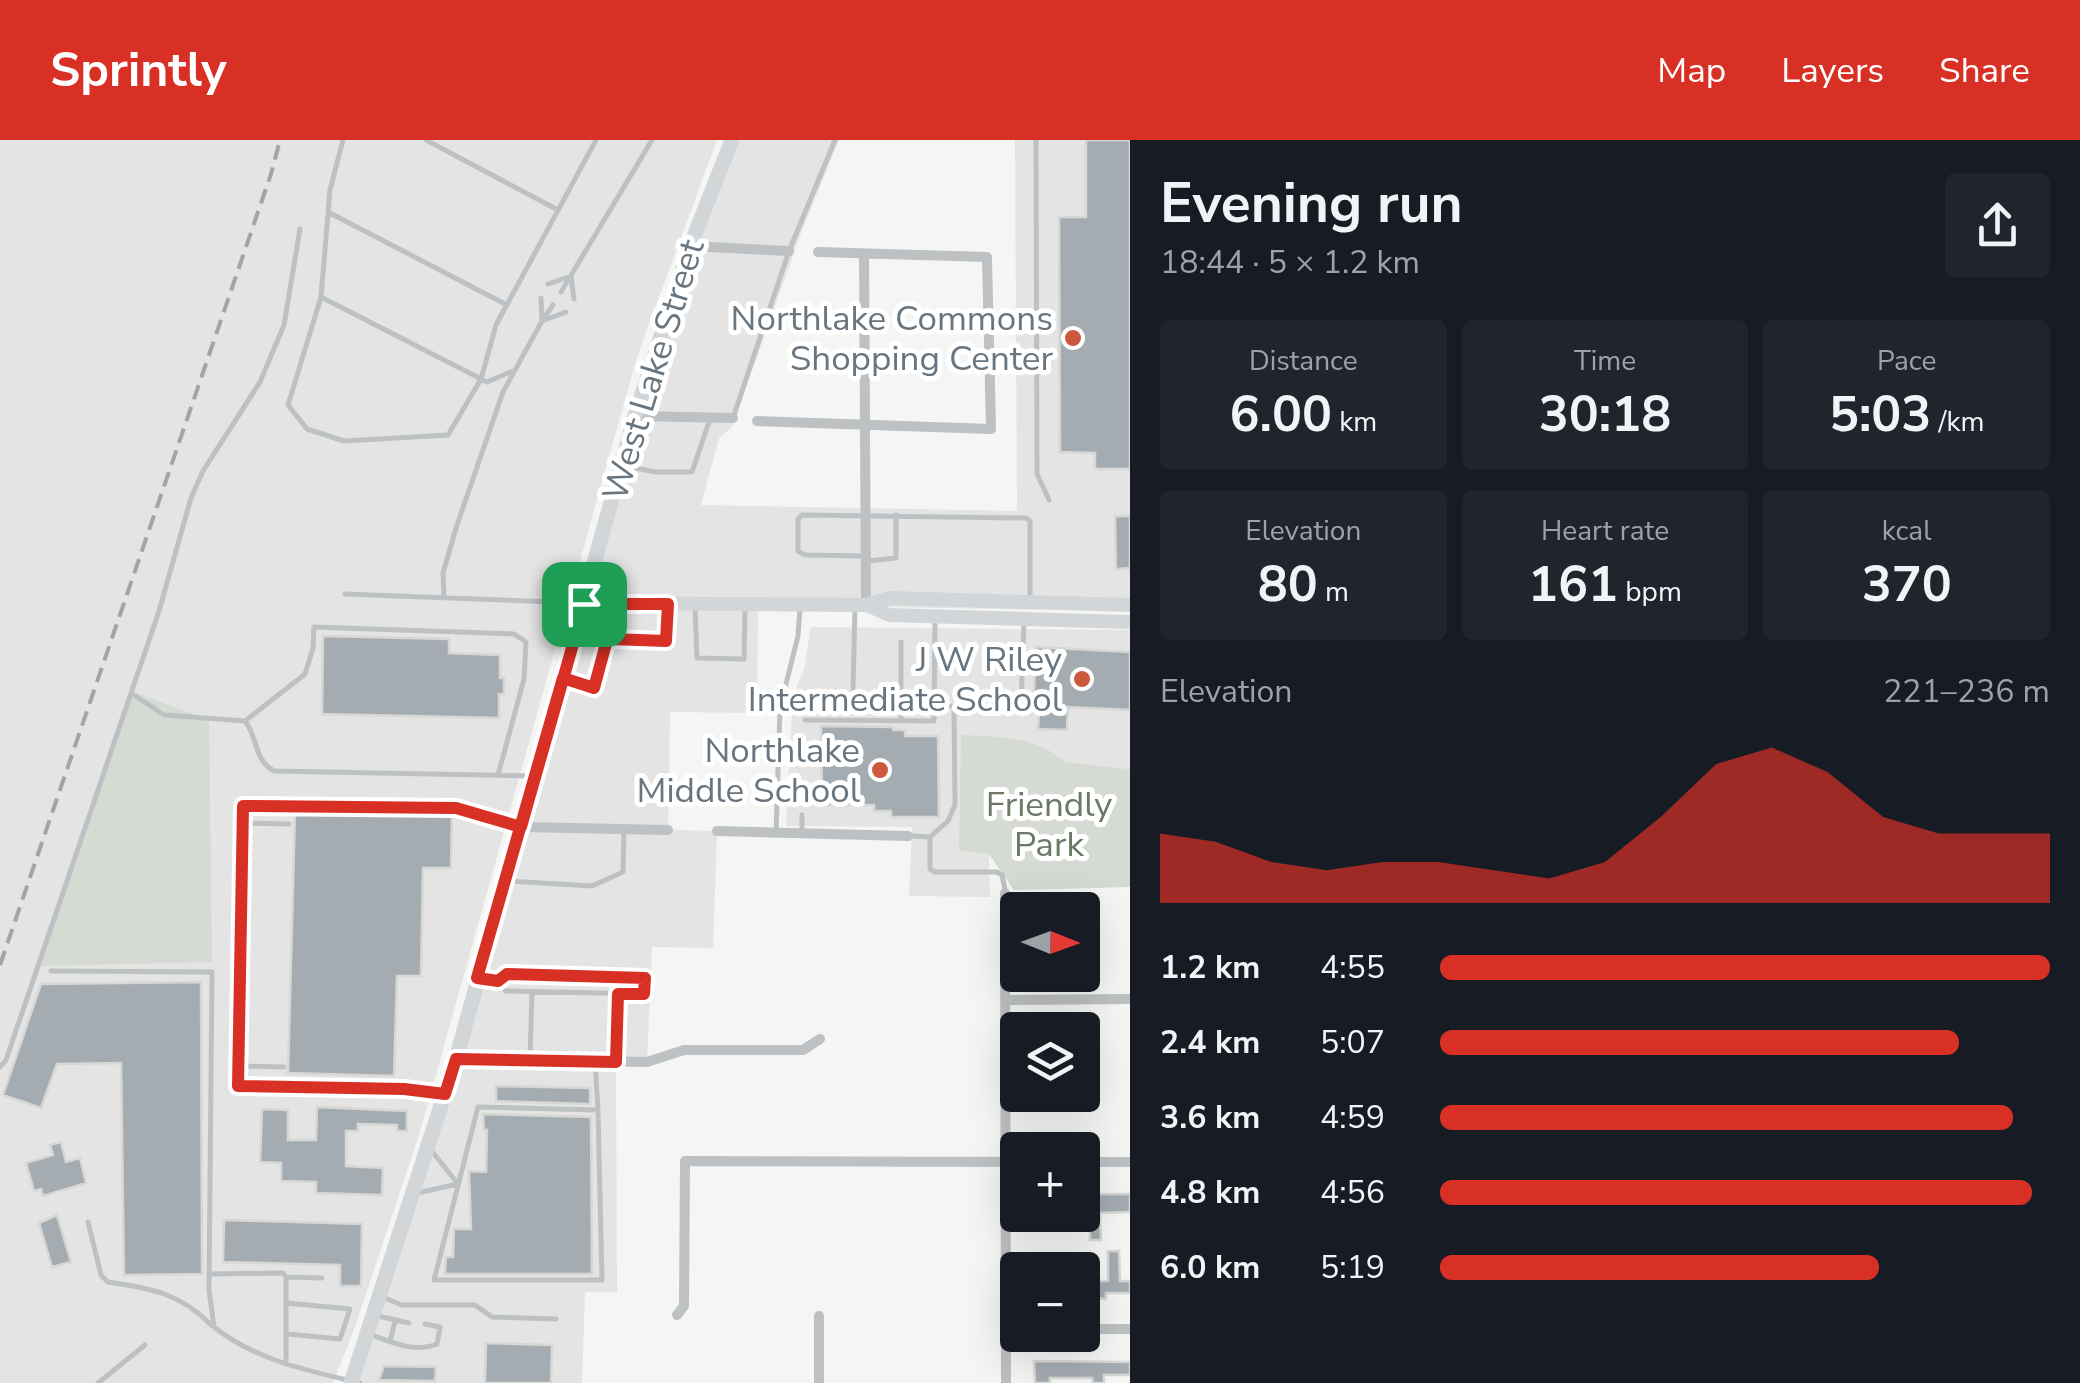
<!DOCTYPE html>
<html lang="en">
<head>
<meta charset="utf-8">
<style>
  body { margin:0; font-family:"Nunito Sans",sans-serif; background:#20242c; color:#f1f3f6; height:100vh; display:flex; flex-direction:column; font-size:38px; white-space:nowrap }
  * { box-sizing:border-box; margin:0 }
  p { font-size:32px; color:#9ea1a6 }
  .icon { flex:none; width:55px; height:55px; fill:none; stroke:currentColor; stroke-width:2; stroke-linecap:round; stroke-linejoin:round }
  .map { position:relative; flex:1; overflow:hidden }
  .side { display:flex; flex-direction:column; background:#171b24; width:950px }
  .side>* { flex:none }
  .needle { width:65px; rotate:91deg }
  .tools { position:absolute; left:1000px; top:752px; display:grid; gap:20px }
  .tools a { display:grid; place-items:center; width:100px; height:100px; border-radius:10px; background:#171b24; box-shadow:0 10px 40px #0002; font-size:50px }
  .pin { position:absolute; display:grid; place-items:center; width:85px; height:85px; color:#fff; margin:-42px; border-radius:20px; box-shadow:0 5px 15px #0006 }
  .round { display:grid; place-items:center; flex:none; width:105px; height:105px; border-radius:10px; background:#20242c }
  .summary { display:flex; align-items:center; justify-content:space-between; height:170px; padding:0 30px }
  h1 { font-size:55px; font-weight:700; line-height:75px }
  .figures { display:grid; grid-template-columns:repeat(3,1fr); gap:15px; height:170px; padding:10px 30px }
  .figures div { display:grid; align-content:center; border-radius:10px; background:#20242c; text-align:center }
  .figures b { font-size:50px; font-weight:700 }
  .figures small { font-size:28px; font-weight:400 }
  .figures p { font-size:28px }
  .chart { height:280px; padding:20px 30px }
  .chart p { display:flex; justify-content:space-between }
  .chart svg { width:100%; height:180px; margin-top:10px; fill:#d93025; opacity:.7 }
  ul { padding:0 30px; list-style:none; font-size:32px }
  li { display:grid; grid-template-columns:160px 120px 1fr; align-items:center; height:75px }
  li i { height:25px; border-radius:12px; background:#d93025 }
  header { display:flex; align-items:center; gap:60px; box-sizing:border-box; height:140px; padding:0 50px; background:#d93025; color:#fff }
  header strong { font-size:48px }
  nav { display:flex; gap:55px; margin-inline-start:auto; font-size:35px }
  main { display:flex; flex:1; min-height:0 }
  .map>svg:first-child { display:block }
  .built { fill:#e3e4e3 }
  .green { fill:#d5dad2 }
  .building { fill:#a5acb1; stroke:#d7d7d5; stroke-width:2.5 }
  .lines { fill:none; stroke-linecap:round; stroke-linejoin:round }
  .service { stroke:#bdc1c4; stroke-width:5 }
  .minor { stroke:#bdc1c4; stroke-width:10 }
  .secondary { stroke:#d2d6d9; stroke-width:14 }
  .primary { stroke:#d2d6d9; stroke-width:15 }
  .rail { stroke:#a0a5a9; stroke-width:4; stroke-dasharray:15 8; stroke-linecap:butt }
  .route-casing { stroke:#fff; stroke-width:20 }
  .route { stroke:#d93025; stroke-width:12 }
  .poi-dot { fill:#cc583d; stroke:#fff; stroke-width:4 }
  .labels { text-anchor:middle; stroke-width:10; stroke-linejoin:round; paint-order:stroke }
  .poi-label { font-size:35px; fill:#697680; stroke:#fff; text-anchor:end }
  .street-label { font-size:35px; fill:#697680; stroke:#fff }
  .park-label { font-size:35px; fill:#6b7866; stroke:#fff }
</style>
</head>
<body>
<header>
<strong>Sprintly</strong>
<nav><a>Map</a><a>Layers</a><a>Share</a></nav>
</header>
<main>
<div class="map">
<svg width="1130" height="1243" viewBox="0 0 1130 1243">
  <rect width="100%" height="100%" fill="#f5f5f3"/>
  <path class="built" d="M0,0H717L637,217L419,995L355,1187L333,1243H0Z
    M732,0H839L801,93L732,287L719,298L701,365L1017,371L1015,0H1130V471L758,465L757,573L670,572L668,690L717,691L713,808L652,807L647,922H616L617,1152H585L582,1243H352L456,919L622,325Z
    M811,487L1130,490V629L1065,622L1057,615L960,711L989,714L990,757L909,756L912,687L786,686L793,555L804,530Z"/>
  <path class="green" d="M133,552L209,580L212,822L36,826Z
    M961,595C997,597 1037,596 1065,622L1130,629V747L1014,750L989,714L959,711Z"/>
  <path class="building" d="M1086,0H1130V329H1095V313L1060,312L1059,77H1086Z
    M1115,376H1130V428L1116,429Z
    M323,496L449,499V513L500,515V538H504V554H499V578L322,574Z
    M1036,507L1130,512V570L1068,567L1067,590L1038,589L1039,572H1033Z
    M821,586L893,587V590H905V596H938L939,677H891V671H874V665H822Z
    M295,672L452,673L451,728H423L421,836H397L394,936L288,933Z
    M201,842L202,1134L124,1135L121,923L57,924L41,968L3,955L41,844Z
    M496,946L590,948V964L496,961Z
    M317,967L407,971V991H397V985L358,984V991H346V1026L383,1028L382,1055L316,1053V1042L281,1041V1023L260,1022L262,969L288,970V1000H316Z
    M483,974L591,977L592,1134H445L446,1117H453L454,1089H471L469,1031L486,1032L487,990H484Z
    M61,1002L66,1022L80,1018L86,1043L43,1056L41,1049L34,1051L26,1023L53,1015L50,1005Z
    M1082,1054H1130V1072L1100,1073L1101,1100H1090V1068H1082Z
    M57,1075L71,1122L52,1127L39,1083Z
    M224,1080L362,1084L361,1146H340V1125L223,1122Z
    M1108,1111H1119L1120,1141H1130V1153H1106V1159L1082,1156V1141H1108Z
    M486,1203L552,1205L551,1243H485Z
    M1034,1221L1130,1222V1235H1104V1243H1093L1092,1238H1050V1243H1035Z
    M384,1226L436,1227L435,1241L379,1240Z"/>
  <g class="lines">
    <path class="service" d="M343,0L330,50L321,157L487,242L515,230
      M426,0L558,70
      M1036,0L1037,334L1049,360
      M328,72L507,165
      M548,144L571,136L574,159
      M561,152L652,0
      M321,157L288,265L307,289L344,301L448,295L481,239L496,185L596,0
      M553,165L542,181L566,172
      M733,278L789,111L835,0
      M625,326L656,332H692L710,279
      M863,416L805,415L798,411V379L802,375L1026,378L1030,381V462
      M868,421L896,418V375
      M345,454L581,463
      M444,458L443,433L457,385L503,252L542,181L541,158
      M695,468L697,518L744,519L745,467
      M564,539L593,548L607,500L667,501L668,467
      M853,549L855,468
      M131,553L164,575L245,581C259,599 253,619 274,631L533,636
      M934,566L1021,567L1024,481
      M805,580L934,581L935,479
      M901,580V502
      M245,581L305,534L313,508L314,487L514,494L526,502L524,539L498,635
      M242,683L289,684
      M802,692V675
      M776,693L780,568L798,496L800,468
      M911,696L930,697L948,681L955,665L954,566
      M930,697V729L935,732H997L1002,735L1005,750
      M507,741L592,746L623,732L624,689
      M51,831L212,832L209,1150L214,1187C255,1220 309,1231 360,1243
      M480,838L498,841L507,834L645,838V854L506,851L498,841
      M530,918L532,851
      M595,921L598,970L478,967L434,1140H602L598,970
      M616,921L618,854
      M238,926L284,927
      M0,927L6,920L159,471L191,358L203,331L260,242L284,185L300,89
      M443,954L404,949L238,946L243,666L456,667L518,686
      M417,1053L458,1044L431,1010
      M88,1082L101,1135L108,1142C149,1148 181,1153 211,1185
      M210,1134L283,1133L286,1137V1224
      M286,1137L322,1138
      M382,1157L402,1165H475L492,1177L556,1179
      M286,1163L350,1169L340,1199L287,1194
      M378,1176L409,1183
      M372,1195C393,1203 415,1213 437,1204L440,1187L425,1184
      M390,1201L395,1182
      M98,1243L145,1205"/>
    <path class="minor" d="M690,106L789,111
      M864,114L866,465
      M635,276L733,278
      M757,281L991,289L987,117L818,112
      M521,687L668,690
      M717,691L908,696
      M1005,753L1006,1243
      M1006,860L1130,859
      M456,919L647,922L684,910H803L820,899
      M1082,1022H1130
      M677,1175L684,1166L685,1021L1018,1022
      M819,1176V1243
      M1082,1189H1130"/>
    <path class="secondary" d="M584,463L866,465L890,458L1130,465
      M867,465L889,475L1130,482"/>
    <path class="primary" d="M351,1243L456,919L635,276L691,104L732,0"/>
    <path class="rail" d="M0,825L271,34L280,0"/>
  </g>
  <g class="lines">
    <defs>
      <path id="route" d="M584,464C564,538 542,612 521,687L456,668L243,666L238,946L404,949L445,954L456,919L616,922L618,854H644L645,838L507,834L498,841L477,838L563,538L594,548L607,500L611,499L666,501L668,464H584"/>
    </defs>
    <use href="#route" class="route-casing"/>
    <use href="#route" class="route"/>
  </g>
  <g class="poi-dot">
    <circle cx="1073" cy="198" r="10"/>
    <circle cx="1082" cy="539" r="10"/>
    <circle cx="880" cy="630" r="10"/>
  </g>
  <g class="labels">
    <g class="poi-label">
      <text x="1053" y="190">Northlake Commons<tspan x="1053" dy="40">Shopping Center</tspan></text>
      <text x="1062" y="531">J W Riley<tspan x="1062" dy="40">Intermediate School</tspan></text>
      <text x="860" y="622">Northlake<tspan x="860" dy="40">Middle School</tspan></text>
    </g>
    <g class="street-label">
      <text transform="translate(653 230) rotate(-73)" y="12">West Lake Street</text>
    </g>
    <g class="park-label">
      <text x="1049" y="676">Friendly<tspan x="1049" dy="40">Park</tspan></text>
    </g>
  </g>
</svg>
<div class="tools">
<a><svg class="needle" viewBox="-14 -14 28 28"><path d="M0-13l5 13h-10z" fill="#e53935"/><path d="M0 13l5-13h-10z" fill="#9ea1a6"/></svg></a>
<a><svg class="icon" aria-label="layers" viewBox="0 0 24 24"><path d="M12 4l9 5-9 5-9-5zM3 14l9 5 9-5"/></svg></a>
<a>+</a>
<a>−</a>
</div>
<div class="pin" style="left:584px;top:464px;background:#1e9e55"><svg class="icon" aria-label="arrive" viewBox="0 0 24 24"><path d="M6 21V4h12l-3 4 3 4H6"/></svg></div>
</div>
<section class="side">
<div class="summary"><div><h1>Evening run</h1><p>18:44 · 5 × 1.2 km</p></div><a class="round"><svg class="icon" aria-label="share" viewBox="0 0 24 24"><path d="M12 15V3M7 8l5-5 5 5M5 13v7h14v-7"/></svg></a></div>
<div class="figures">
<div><p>Distance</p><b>6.00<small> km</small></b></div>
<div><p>Time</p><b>30:18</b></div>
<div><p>Pace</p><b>5:03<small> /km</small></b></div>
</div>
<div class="figures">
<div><p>Elevation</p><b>80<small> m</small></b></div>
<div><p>Heart rate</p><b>161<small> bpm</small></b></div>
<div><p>kcal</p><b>370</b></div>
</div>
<div class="chart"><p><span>Elevation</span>221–236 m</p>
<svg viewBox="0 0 160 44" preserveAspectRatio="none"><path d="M0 44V27L10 29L20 34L30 36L40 34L50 34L60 36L70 38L80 34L90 23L100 10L110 6L120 12L130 23L140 27L150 27L160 27V44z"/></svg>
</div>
<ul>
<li><b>1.2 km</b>4:55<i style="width:100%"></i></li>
<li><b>2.4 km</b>5:07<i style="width:85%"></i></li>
<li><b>3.6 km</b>4:59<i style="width:94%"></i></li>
<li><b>4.8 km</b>4:56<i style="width:97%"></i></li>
<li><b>6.0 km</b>5:19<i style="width:72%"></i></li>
</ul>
</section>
</main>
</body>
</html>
